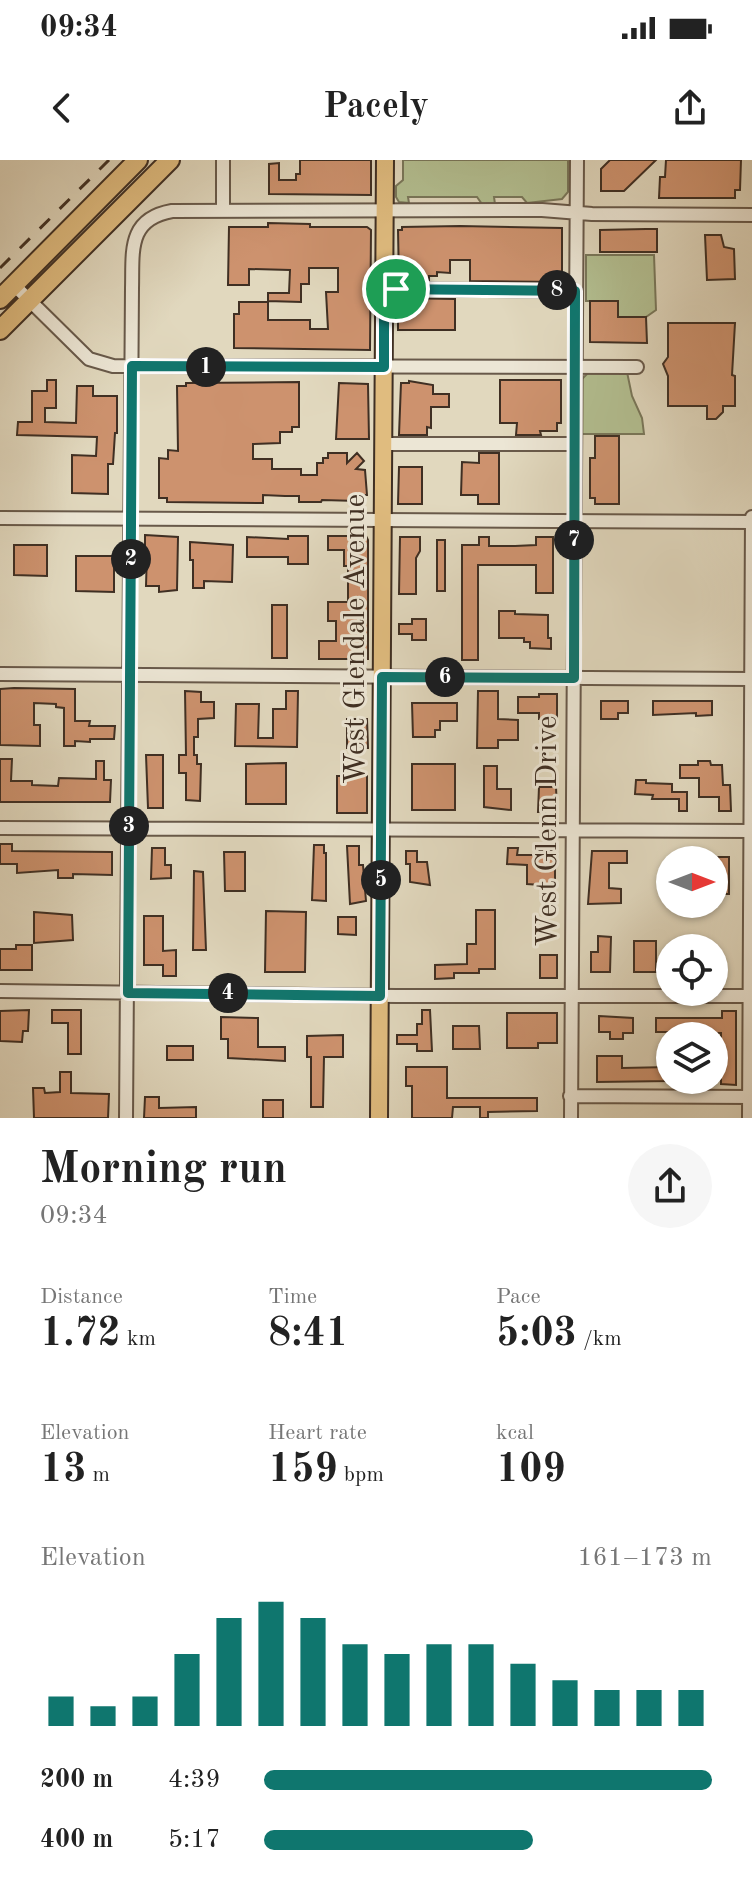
<!DOCTYPE html>
<html lang="en">
<head>
<meta charset="utf-8">
<style>
  body { margin:0; font-family:"Old Standard TT",serif; background:#f6f6f6; color:#222; height:100vh; display:flex; flex-direction:column; font-size:30px; white-space:nowrap }
  * { box-sizing:border-box; margin:0 }
  p { font-size:26px; color:#767676 }
  .icon { flex:none; width:44px; height:44px; fill:none; stroke:currentColor; stroke-width:2; stroke-linecap:round; stroke-linejoin:round }
  .map { position:relative; height:958px; overflow:hidden }
  .panel { display:flex; flex-direction:column; background:#fff; flex:1 }
  .panel>* { flex:none }
  .needle { width:52px; rotate:90deg }
  .tools { position:absolute; left:656px; top:686px; display:grid; gap:16px }
  .tools a { display:grid; place-items:center; width:72px; height:72px; border-radius:50%; background:#fff; box-shadow:0 2px 6px #0004; font-size:40px }
  .pin { position:absolute; display:grid; place-items:center; width:68px; height:68px; color:#fff; margin:-34px; border:4px solid #fff; border-radius:50%; box-shadow:0 2px 8px #0007 }
  .km { position:absolute; width:40px; height:40px; margin:-20px; border-radius:50%; background:#222; color:#fff; font-size:22px; line-height:40px; text-align:center }
  .round { display:grid; place-items:center; flex:none; width:84px; height:84px; border-radius:42px; background:#f6f6f6 }
  .head { display:flex; align-items:center; justify-content:space-between; height:136px; padding:0 40px }
  h1 { font-size:44px; font-weight:600; line-height:60px }
  .figures { display:grid; grid-template-columns:repeat(3,1fr); gap:12px; height:136px; padding:8px 40px }
  .figures div { display:grid; align-content:center }
  .figures b { font-size:40px; font-weight:600 }
  .figures small { font-size:22px; font-weight:400 }
  .figures p { font-size:22px }
  .chart { height:224px; padding:16px 40px }
  .chart p { display:flex; justify-content:space-between }
  .chart svg { width:100%; height:144px; margin-top:8px; stroke:#0f766e; stroke-width:6 }
  ul { padding:0 40px; list-style:none; font-size:26px }
  li { display:grid; grid-template-columns:128px 96px 1fr; align-items:center; height:60px }
  li i { height:20px; border-radius:10px; background:#0f766e }
  .status { display:flex; justify-content:space-between; align-items:center; height:56px; padding:0 40px; background:#fff; direction:ltr }
  .status svg { height:22px; fill:currentColor }
  header { display:flex; justify-content:space-between; align-items:center; height:104px; padding:0 40px; background:#fff; font-size:36px; font-weight:600 }
  .map>svg:first-child { display:block }
  .green { fill:#b3bf91; stroke:#79775a; stroke-width:2 }
  .building { fill:#cd926e; stroke:#3f2f23; stroke-width:2 }
  .lines { fill:none; stroke-linecap:round; stroke-linejoin:round }
  .minor-casing { stroke:#68594a; stroke-width:16 }
  .major-casing { stroke:#3f2f23; stroke-width:20 }
  .highway-casing { stroke:#3f2f23; stroke-width:22 }
  .minor { stroke:#ece6d5; stroke-width:12 }
  .major { stroke:#e0bc7f; stroke-width:16 }
  .highway { stroke:#e0bc7f; stroke-width:18 }
  .rail { stroke:#3f2f23; stroke-width:3; stroke-dasharray:14 14; stroke-linecap:butt }
  .route-casing { stroke:#fff; stroke-width:16 }
  .route { stroke:#0f766e; stroke-width:10 }
  .labels { text-anchor:middle; stroke-width:6; stroke-linejoin:round; paint-order:stroke }
  .street-label { font-size:30px; fill:#3f2f23; stroke:#ece6d5 }
</style>
</head>
<body>
<div class="status"><b>09:34</b><svg viewBox="0 0 49 12"><path d="M0 12V9h3v3zM5 12V6h3v6zM10 12V3h3v9zM15 12V0h3v12zM26 1h20v11H26zM47 4h2v5h-2z"/></svg></div>
<header><svg class="icon" aria-label="back" viewBox="0 0 24 24"><path d="M15 5l-7 7 7 7"/></svg>Pacely<svg class="icon" aria-label="share" viewBox="0 0 24 24"><path d="M12 15V3M7 8l5-5 5 5M5 13v7h14v-7"/></svg></header>
<div class="map">
<svg width="752" height="958" viewBox="0 0 752 958">
  <rect width="100%" height="100%" fill="#e1d8be"/>
  <filter id="stains"><feTurbulence type="fractalNoise" baseFrequency=".0025" numOctaves="4"/><feColorMatrix values="0 0 0 0 .2 0 0 0 0 .09 0 0 0 0 .02 0 0 0 .5 -.17"/></filter>
  <radialGradient id="worn" r=".72"><stop offset=".6" stop-color="#630" stop-opacity="0"/><stop offset="1" stop-color="#630" stop-opacity=".3"/></radialGradient>
  <path class="green" d="M403,0H568V32L562,39L527,43L522,37H494L495,44H482L477,37H408L409,43L399,42L396,37V26L403,20Z
    M586,95H654L656,150L646,157H618V141H586Z
    M589,212H627L632,236L642,258L644,274H581L580,221Z"/>
  <path class="building" d="M300,0H371V35L269,34V4L279,3V20H296V14H300Z
    M610,0H656L624,31H601V9Z
    M666,0H741L740,30H735V38H659L660,17H665Z
    M268,63L310,64V67H367L371,70L370,190L234,188V154H239V142H268V160H310V169H328L326,132H338V108H309V124H301V142L268,141V133H289L290,110L249,109V125H228L229,67H268Z
    M460,66L562,68V122L470,121V100H450V113L437,112V116H429V120H399L398,70H402V67Z
    M646,69H657V92H600V70Z
    M705,75H721L724,87L734,89L735,119L707,120Z
    M398,138L455,139V170H398Z
    M590,141H618V157H646L647,183L590,182Z
    M668,163H735L732,215L735,216V246H723V252L716,259H707V246H668V216L663,204L668,197Z
    M47,220H56V248H45V262L76,263L77,226H93V236H117V273H115L113,304H108V334L72,333V295L96,296L97,277L17,275L18,262H32V231H47Z
    M500,220H561V263H557V271H540L541,275H516L517,263H500Z
    M409,221L433,225V234H449V247H431V268L427,267V275H399L401,223H409Z
    M299,222V267H292V272H280V283L253,284V299H272V309H301V315H317V303H323V298H328V293H347V303L357,293L364,301L356,309L365,310L367,335H358V341L322,340L321,342H299V336H285L263,335V343L167,342V338H159V298L168,299V290L178,291L177,226H186V223Z
    M339,223L368,224L369,279H336Z
    M595,276H619V344H595V338H590V298H595Z
    M479,293H499V344H478V335H461L462,302L479,303Z
    M399,307H422V344H398Z
    M145,375L178,377L177,430L159,432V426H146L147,391H145Z
    M288,376H308V404H288V397H247V377L288,379Z
    M328,376H366L368,380V499H319V481H336V461H328V442H348V406H344V390H328Z
    M400,377H420V391L416,398V434H399Z
    M479,377H489V386H515L536,385V377H553V433H536V405H478V500H462V385H479Z
    M437,380H445V431H437Z
    M190,382L233,385L232,422L204,421V428H193V400H190Z
    M14,385H47V416L14,415Z
    M76,396H114V432L76,431Z
    M272,445H287V498H272Z
    M499,451H515V454L548,455V478H551V489L530,488V482H524V478H499Z
    M412,459H426V480H412V474H399V464H412Z
    M14,528L75,529V561H90L89,566H115L114,579H90V582L75,581V586H64V548L56,547V544L34,543V565H40V586L0,585V529Z
    M185,531L201,532V542H214V558L198,559V577H194V595H197V604H201L200,641L186,640V613H179V595H186Z
    M286,531H298L297,587L235,586L236,544H259L258,578H273V549H286Z
    M478,531H498V559L518,560V580H498V588H477Z
    M539,534H557V559H539V553H518V537H539Z
    M601,541H628V553H618V559H601Z
    M653,541H712V555L696,556V553L653,555Z
    M412,543H457V561H440V570H435V577H413Z
    M347,559H367L368,588H347Z
    M146,595H163V648H148Z
    M0,599H12L11,621H32V625L58,626L59,618L96,619V601H104V620H111L110,642H0Z
    M698,601H710L711,605H722L723,625H730L731,651H719V637H699V618H680V605H698Z
    M286,603V644H246V604Z
    M412,604H455V650H412Z
    M484,606H497V629H511V650L484,647Z
    M337,616H367V653H337Z
    M636,620H646V623L672,624V632H687V651H679V639H652L653,635L635,634Z
    M539,627H556L557,652H538Z
    M0,684H12V691L112,692V715L73,714V718H58V710L17,713V704H0Z
    M314,685H324V693H326V741L312,740Z
    M347,686H359V705H363L366,741L350,744Z
    M152,688H165V705H171V718L151,719Z
    M508,688H518L517,695H535V690H555V726L527,724V705L507,704Z
    M406,691H417V702H427L430,725L410,722V704H406Z
    M592,691H627V703H609V728L621,729V743L588,744Z
    M224,692H245V731H225Z
    M718,697H729V734H718Z
    M194,711L203,712L206,790H193Z
    M476,750H495V809H479V813H454V818L435,819V805L467,804V784H476Z
    M266,751L306,752L305,812H265Z
    M34,752L72,755L73,780L34,783Z
    M144,756H163V791L176,790V816H163V805H144Z
    M338,757H356V775L338,774Z
    M598,776L611,777L610,812H591V792H598Z
    M634,781H656V812H634Z
    M16,785H32V810H0V789H16Z
    M540,795H557V818H540Z
    M29,850L28,871H23L22,882L0,881V851Z
    M52,850H81V894H68V863H52Z
    M422,850H430L432,891H417V884H397V875H417V864H422Z
    M722,851H736V925L721,924V873H697V876H688V872H656V858H722Z
    M507,853H557V883H538V888H507Z
    M599,856L633,858V873H623V879H610V872H599Z
    M221,857L258,858V887H285V901L228,898V879H221Z
    M453,866H479L480,889H453Z
    M343,875V897H324L323,947H311V897H307V876Z
    M167,886H193V900H167Z
    M597,896H622V908L670,907V921L597,922Z
    M406,907H447V938H537V951L488,952V958H480V947H453L452,958H412V926H406Z
    M60,912H71V933L109,934L108,958H34L33,928H44L45,933L60,932Z
    M145,937H159V948L196,947V958H144Z
    M263,940H283V958H263Z"/>
  <g class="lines">
    <defs>
      <path id="minor" d="M223,51V0
        M14,125L89,199L113,206L637,207
        M384,129L575,131
        M383,284H574
        M0,358L752,362
        M0,514L750,519
        M0,668L752,671
        M0,831L396,836H752
        M570,936L749,937
        M126,958L132,128C133,92 127,59 172,51L542,50L592,54L752,55
        M571,958L577,0
        M749,958L752,357"/>
      <path id="major" d="M379,958L385,0"/>
      <path id="highway" d="M0,139L138,0
        M0,170L170,0"/>
    </defs>
    <use href="#minor" class="minor-casing"/>
    <use href="#major" class="major-casing"/>
    <use href="#highway" class="highway-casing"/>
    <use href="#minor" class="minor"/>
    <use href="#major" class="major"/>
    <use href="#highway" class="highway"/>
    <path class="rail" d="M0,108L109,0"/>
  </g>
  <g class="lines">
    <defs>
      <path id="route" d="M384,129L575,131L574,518L382,517L380,836L128,833L132,206L384,207Z"/>
    </defs>
    <use href="#route" class="route-casing"/>
    <use href="#route" class="route"/>
  </g>
  <g class="labels">
    <g class="street-label">
      <text transform="translate(354 479) rotate(-90)" y="10">West Glendale Avenue</text>
      <text transform="translate(546 671) rotate(-90)" y="10">West Glenn Drive</text>
    </g>
  </g>
  <rect width="100%" height="100%" filter="url(#stains)"/>
  <rect width="100%" height="100%" fill="url(#worn)"/>
</svg>
<div class="tools">
<a><svg class="needle" viewBox="-14 -14 28 28"><path d="M0-13l5 13h-10z" fill="#e53935"/><path d="M0 13l5-13h-10z" fill="#767676"/></svg></a>
<a><svg class="icon" aria-label="locate" viewBox="0 0 24 24"><circle cx="12" cy="12" r="6"/><path d="M12 2v4M12 18v4M2 12h4M18 12h4"/></svg></a>
<a><svg class="icon" aria-label="layers" viewBox="0 0 24 24"><path d="M12 4l9 5-9 5-9-5zM3 14l9 5 9-5"/></svg></a>
</div>
<div class="pin" style="left:396px;top:129px;background:#1e9e55"><svg class="icon" aria-label="arrive" viewBox="0 0 24 24"><path d="M6 21V4h12l-3 4 3 4H6"/></svg></div>
<b class="km" style="left:206px;top:207px">1</b>
<b class="km" style="left:131px;top:399px">2</b>
<b class="km" style="left:129px;top:666px">3</b>
<b class="km" style="left:228px;top:833px">4</b>
<b class="km" style="left:381px;top:720px">5</b>
<b class="km" style="left:445px;top:517px">6</b>
<b class="km" style="left:574px;top:380px">7</b>
<b class="km" style="left:557px;top:130px">8</b>
</div>
<section class="panel">
<div class="head"><div><h1>Morning run</h1><p>09:34</p></div><a class="round"><svg class="icon" aria-label="share" viewBox="0 0 24 24"><path d="M12 15V3M7 8l5-5 5 5M5 13v7h14v-7"/></svg></a></div>
<div class="figures">
<div><p>Distance</p><b>1.72<small> km</small></b></div>
<div><p>Time</p><b>8:41</b></div>
<div><p>Pace</p><b>5:03<small> /km</small></b></div>
</div>
<div class="figures">
<div><p>Elevation</p><b>13<small> m</small></b></div>
<div><p>Heart rate</p><b>159<small> bpm</small></b></div>
<div><p>kcal</p><b>109</b></div>
</div>
<div class="chart"><p><span>Elevation</span>161–173 m</p>
<svg viewBox="0 0 160 44" preserveAspectRatio="none"><path d="M5 44V35M15 44V38M25 44V35M35 44V22M45 44V11M55 44V6M65 44V11M75 44V19M85 44V22M95 44V19M105 44V19M115 44V25M125 44V30M135 44V33M145 44V33M155 44V33"/></svg>
</div>
<ul>
<li><b>200 m</b>4:39<i style="width:100%"></i></li>
<li><b>400 m</b>5:17<i style="width:60%"></i></li>
</ul>
</section>
</body>
</html>
